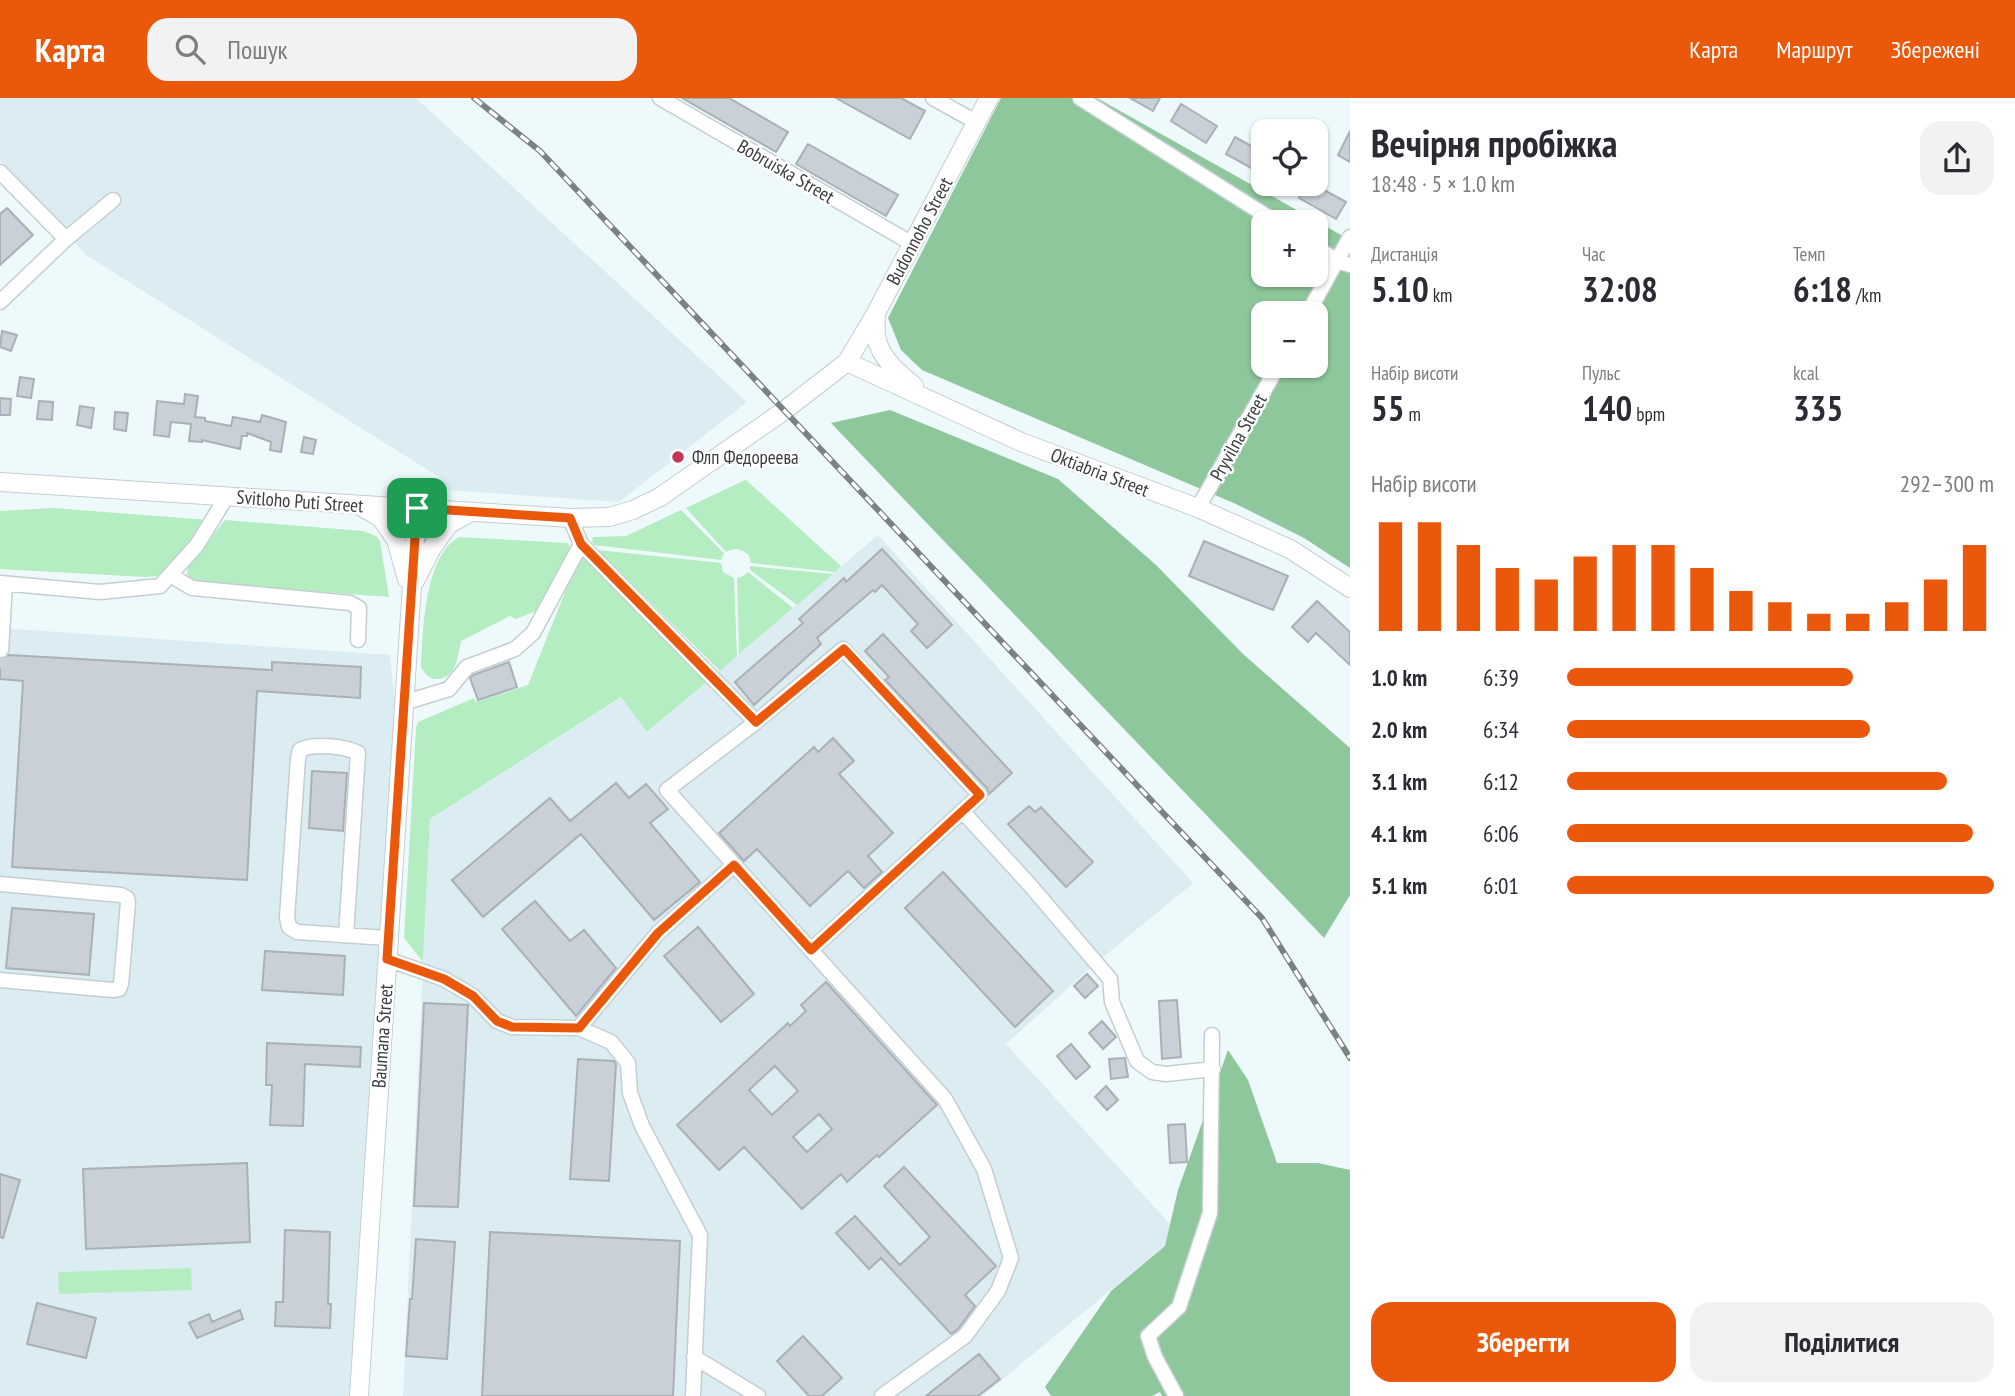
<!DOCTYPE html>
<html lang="uk">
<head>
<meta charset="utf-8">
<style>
  body { margin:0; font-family:"PT Sans Narrow",sans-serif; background:#f2f2f3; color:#2b2b33; height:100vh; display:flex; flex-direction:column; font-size:26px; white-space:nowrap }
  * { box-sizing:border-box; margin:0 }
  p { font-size:23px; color:#7c7c81 }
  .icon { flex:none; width:38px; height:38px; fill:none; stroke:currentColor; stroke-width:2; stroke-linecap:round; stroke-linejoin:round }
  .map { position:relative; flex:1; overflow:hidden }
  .details { display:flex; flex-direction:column; background:#fff; width:665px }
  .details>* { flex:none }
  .fabs { position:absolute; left:1251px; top:21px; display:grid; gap:14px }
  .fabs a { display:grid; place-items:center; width:77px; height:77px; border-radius:14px; background:#fff; box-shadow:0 2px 5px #0004; font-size:35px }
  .pin { position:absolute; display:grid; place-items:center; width:60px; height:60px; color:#fff; margin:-30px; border-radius:14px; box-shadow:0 4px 10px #0006 }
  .round { display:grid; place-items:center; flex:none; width:74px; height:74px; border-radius:21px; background:#f2f2f3 }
  .headline { display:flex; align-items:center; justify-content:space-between; height:119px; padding:0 21px }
  h1 { font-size:38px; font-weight:800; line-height:52px }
  .metrics { display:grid; grid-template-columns:repeat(3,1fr); gap:10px; height:119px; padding:7px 21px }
  .metrics div { display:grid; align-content:center }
  .metrics b { font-size:35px; font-weight:800 }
  .metrics small { font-size:19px; font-weight:400 }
  .metrics p { font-size:19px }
  .chart { height:196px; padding:14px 21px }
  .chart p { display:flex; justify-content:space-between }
  .chart svg { width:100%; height:126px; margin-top:7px; stroke:#ea580c; stroke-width:6 }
  .primary-button { display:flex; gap:14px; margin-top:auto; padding:14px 21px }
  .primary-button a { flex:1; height:80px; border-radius:21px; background:#ea580c; color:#fff; font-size:28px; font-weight:800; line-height:80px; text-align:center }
  .primary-button a+a { background:#f2f2f3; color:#2b2b33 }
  ul { padding:0 21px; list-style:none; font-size:23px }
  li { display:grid; grid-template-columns:112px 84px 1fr; align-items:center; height:52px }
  li i { height:18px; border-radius:9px; background:#ea580c }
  header { display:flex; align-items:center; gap:42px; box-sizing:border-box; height:98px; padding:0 35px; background:#ea580c; color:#fff }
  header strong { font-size:33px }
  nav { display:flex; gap:38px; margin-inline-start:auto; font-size:24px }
  .search { width:490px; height:63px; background:#f2f2f3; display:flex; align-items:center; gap:18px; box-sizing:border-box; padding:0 24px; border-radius:21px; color:#7c7c81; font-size:26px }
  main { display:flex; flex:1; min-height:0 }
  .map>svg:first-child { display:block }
  .built { fill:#dbedf2 }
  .green { fill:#b5edc2 }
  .forest { fill:#8ec79b; fill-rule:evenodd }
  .building { fill:#c9d0d7; stroke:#a9b0b6; stroke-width:2; fill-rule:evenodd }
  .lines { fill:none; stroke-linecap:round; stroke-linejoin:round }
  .minor-tunnel { stroke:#cad3d5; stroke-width:14; stroke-dasharray:14 7; stroke-linecap:butt }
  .minor-casing { stroke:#c4ced1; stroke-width:17 }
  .major-casing { stroke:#c4ced1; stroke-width:20 }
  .minor { stroke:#fff; stroke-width:14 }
  .major { stroke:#fff; stroke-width:18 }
  .rail-casing { stroke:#7c8284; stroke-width:6 }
  .rail { stroke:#fff; stroke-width:3.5; stroke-dasharray:10; stroke-linecap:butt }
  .route-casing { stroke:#fff; stroke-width:14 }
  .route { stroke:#ea580c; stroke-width:9 }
  .poi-dot { fill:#c53556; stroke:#fff; stroke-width:2.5 }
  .labels { text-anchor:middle; stroke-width:5; stroke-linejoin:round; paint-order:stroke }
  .street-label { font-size:19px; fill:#393d3e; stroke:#fff }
  .poi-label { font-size:19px; fill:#393d3e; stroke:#fff; text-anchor:start }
</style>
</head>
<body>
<header>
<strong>Карта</strong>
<div class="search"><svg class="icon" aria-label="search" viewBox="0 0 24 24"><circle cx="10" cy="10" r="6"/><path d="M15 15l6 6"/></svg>Пошук</div>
<nav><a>Карта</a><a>Маршрут</a><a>Збережені</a></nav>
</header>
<main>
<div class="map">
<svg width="1350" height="1298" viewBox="0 0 1350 1298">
  <rect width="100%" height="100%" fill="#eef9fb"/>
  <path class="built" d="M0,0H416L747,304L619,404L448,392L439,379L86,157L0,63Z
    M878,437L1193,785L1096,865L1006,946L1179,1136L982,1298H403L430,721L622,599L648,634Z
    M0,530L390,557L395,605L351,1298H0Z"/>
  <path class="green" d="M745,382H746L841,468L835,474L751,465L749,457C741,451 736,449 726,454L686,410Z
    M53,410L209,422L167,473L158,478L145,479L0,471V413Z
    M681,412L724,455L721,462L594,447L592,444L593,439L626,438Z
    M225,422L363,433L376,438L380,443L389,499L193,484L188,481L187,471Z
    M459,439L568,445L571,452L568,460L536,513L516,521L510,518L461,543C458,556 457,579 439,581C430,582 425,576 421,569C423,534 424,458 459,439Z
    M598,452L721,465L723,474L734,480L737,558L720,573Z
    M581,454L709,582L647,634L621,599L430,721L423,864L404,840L416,630L418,624L474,600L476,604L528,587Z
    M750,468L833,476L797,507L750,472Z
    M748,474L793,510L739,556L737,480L743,478Z
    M191,1170L192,1192L59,1196L58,1174Z"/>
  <path class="forest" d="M1001,0H1097L1350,142V470L1304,440L1236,406L922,272L901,252L888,220ZM1264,124H1316V177H1264ZM1264,215H1316V268H1264Z
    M890,312L1058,381L1156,467L1243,556L1350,650V797L1324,840L831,325Z
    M1228,952L1248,982L1277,1065H1318L1350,1072V1298H1162L1160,1294L1152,1298H1051L1045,1289L1111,1193L1165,1148L1178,1092Z"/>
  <path class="building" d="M682,0H729L788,34L776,54Z
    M836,0H901L925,13L910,41Z
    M1130,0H1160L1153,13Z
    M1181,6L1217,28L1206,45L1171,23Z
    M1350,33V64L1338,57Z
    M1235,39L1264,55V77L1226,56Z
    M808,46L898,97L886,118L796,66Z
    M1307,86H1313L1346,104L1336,121L1299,100Z
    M7,110L33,137L0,167V116Z
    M2,233L17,237L11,253L0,249Z
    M20,279L34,281L31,300L17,298Z
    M185,296L198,298L195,319L205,320V323L231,328L233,319L260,324L262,317L286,324L281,354L270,352L271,344L247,335V338H242L240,351L202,342V344L189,343L191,326L171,324L169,339L154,337L157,303L184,306Z
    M0,300L11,301L10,317H0Z
    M39,303L53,304L52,322L37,321Z
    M80,308L94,310L91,330L77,327Z
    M115,314L128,315L126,333L114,331Z
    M304,339L316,342L313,356L301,354Z
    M1204,443L1288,478L1273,512L1189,478Z
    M882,451L952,527L927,550L911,533L918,526L882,487L875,494L873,492L817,540L821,546L754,607L735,584L803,525L799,521L844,480L846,484Z
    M1317,503L1350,534V567L1316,535L1308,544L1292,529Z
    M883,536L1012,675L989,696L987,690L885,582L889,579L865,553Z
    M9,557L272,572V564L361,569L360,600L257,593L247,782L12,769L23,583L0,581V561H5Z
    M509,564L517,589L478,602L470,580L473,577Z
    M833,640L854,663L839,676L893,735L868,758L882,774L864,790L848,773L810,808L757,751L744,763L719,735L814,649L818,654Z
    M312,673L347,675L343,733L309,730Z
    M616,685L629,700L646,686L668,711L650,725L700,784L654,822L581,736L483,819L452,782L550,700L570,723Z
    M1029,708L1035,714L1041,709L1093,764L1066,789L1008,726Z
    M943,774L1053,893L1015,929L905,810Z
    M535,803L570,843L584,832L616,870L576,918L502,831Z
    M12,810L94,816L89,877L6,870Z
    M698,829L754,896L721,924L664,858Z
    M265,853L345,858L343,897L262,892Z
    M1087,876L1098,888L1085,900L1074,888Z
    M826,884L937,1007L879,1059L877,1057L847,1084L841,1076L802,1111L744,1049L719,1072L677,1027L788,925L790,928L806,913L801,907ZM775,968L798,993L772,1017L749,992ZM819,1016L832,1031L807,1054L793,1039Z
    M1177,902L1181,959L1162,961L1159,903Z
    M424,905L468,907L458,1109L414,1108Z
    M1102,923L1116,939L1103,951L1089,935Z
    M267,945L361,949L360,969L305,966L303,1028L270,1027L272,987H266Z
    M1071,946L1090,969L1076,981L1057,958Z
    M1125,960L1128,979L1111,981L1109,961Z
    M578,961L614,963L616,966L609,1083L570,1081Z
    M1106,988L1118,1002L1107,1012L1095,999Z
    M1185,1026L1187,1064L1170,1065L1168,1027Z
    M247,1065L250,1144L86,1151L83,1071Z
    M904,1069L996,1168L965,1197L975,1208L958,1231L951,1236L881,1160L869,1171L836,1135L855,1118L900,1167L930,1139L884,1088Z
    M0,1076L20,1082L3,1140L0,1139Z
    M285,1132L330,1134L328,1206H331L330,1230L275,1228L276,1204H283Z
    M490,1134L680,1143L673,1298H482Z
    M416,1141L455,1144L447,1261L406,1258L410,1201H412Z
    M37,1205L96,1220L86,1260L27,1246Z
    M240,1212L243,1221L197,1240L189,1225L209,1216L212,1224Z
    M803,1238L842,1280L822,1298H809L777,1263Z
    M979,1256L1000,1281L978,1298H926Z"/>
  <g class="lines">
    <path class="minor-tunnel" d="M0,570L1,552"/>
    <defs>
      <path id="minor" d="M660,0L911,145
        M933,0L976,24
        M1080,0L1276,124
        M0,74L66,141
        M1316,149L1337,163L1350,167
        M0,204L66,141L113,102
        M1308,215L1350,139
        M1198,410L1278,268
        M581,446L756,624L667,692L945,1001L984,1071L1011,1160L998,1193L965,1238L882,1298
        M170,477L192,490L350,505L359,510L358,542
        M0,485L100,494L160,488L197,447L227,398
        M1,552L5,487
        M403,605L449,591L467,569L515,551L533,535L581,446L570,420
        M756,624L843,551L980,697L811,852
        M962,713L1029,786L1110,881L1112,904L1137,963L1152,974L1166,976L1213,971
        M0,786L121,797L127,800L128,805L121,886L119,891L113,892L0,882
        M346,837L358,655C345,648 313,645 300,652L298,660L287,820L289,829L297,834L388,840
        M387,861L444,881L473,898L497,923L512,929L579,930L611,944L628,965L630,995L642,1028L700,1137L693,1298
        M579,930L658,835L734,767
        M694,1259L758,1298
        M1176,1298L1155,1259L1148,1238L1179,1209L1210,1115L1212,937"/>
      <path id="major" d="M876,215C876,223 875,231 876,238C880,260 898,275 914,288
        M847,264L1021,344L1198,410L1290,451L1350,490
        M0,384L570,420L609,419L633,412L660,399L785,312L847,264L876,215L989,0
        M360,408L381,420L396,442L407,481
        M415,483L432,450L448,427L471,414
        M359,1298L417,410"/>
    </defs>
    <use href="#minor" class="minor-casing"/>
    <use href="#major" class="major-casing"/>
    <use href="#minor" class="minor"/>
    <use href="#major" class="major"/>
    <defs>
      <path id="rail" d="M474,0L540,53L1262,820L1350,960"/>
    </defs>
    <use href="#rail" class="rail-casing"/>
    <use href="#rail" class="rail"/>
  </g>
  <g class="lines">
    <defs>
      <path id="route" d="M417,410L570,420L581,446L756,624L844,551L980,697L811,852L734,767L658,835L579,930L512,929L497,923L473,898L444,881L387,861Z"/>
    </defs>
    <use href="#route" class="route-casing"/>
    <use href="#route" class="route"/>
  </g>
  <circle class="poi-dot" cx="678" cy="359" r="7"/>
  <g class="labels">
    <g class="street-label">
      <text transform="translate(786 73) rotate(30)" y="7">Bobruiska Street</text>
      <text transform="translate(919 133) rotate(-62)" y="7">Budonnoho Street</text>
      <text transform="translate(1238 339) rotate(-61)" y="7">Pryvilna Street</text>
      <text transform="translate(1100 374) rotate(21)" y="7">Oktiabria Street</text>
      <text transform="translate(300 403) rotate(4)" y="7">Svitloho Puti Street</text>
      <text transform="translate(382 938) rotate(-86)" y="7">Baumana Street</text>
    </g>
    <g class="poi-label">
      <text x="692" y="366">Флп Федореева</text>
    </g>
  </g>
</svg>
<div class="fabs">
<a><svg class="icon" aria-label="locate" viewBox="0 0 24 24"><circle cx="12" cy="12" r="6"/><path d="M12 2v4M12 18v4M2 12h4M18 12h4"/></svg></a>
<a>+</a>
<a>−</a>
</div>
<div class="pin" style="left:417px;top:410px;background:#1e9e55"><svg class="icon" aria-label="arrive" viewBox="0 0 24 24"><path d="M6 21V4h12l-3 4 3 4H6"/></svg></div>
</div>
<section class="details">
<div class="headline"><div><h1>Вечірня пробіжка</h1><p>18:48 · 5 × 1.0 km</p></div><a class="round"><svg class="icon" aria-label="share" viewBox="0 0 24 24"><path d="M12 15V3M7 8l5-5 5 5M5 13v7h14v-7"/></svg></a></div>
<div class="metrics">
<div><p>Дистанція</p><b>5.10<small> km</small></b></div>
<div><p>Час</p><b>32:08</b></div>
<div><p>Темп</p><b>6:18<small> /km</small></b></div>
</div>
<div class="metrics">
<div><p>Набір висоти</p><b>55<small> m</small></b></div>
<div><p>Пульс</p><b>140<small> bpm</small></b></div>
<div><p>kcal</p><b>335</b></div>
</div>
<div class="chart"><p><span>Набір висоти</span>292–300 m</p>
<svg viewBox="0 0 160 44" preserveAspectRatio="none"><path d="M5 44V6M15 44V6M25 44V14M35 44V22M45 44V26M55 44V18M65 44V14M75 44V14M85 44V22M95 44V30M105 44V34M115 44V38M125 44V38M135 44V34M145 44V26M155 44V14"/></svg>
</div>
<ul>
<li><b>1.0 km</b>6:39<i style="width:67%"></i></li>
<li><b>2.0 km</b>6:34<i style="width:71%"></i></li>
<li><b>3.1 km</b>6:12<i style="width:89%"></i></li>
<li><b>4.1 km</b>6:06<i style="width:95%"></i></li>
<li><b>5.1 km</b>6:01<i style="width:100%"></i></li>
</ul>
<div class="primary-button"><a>Зберегти</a><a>Поділитися</a></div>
</section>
</main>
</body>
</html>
